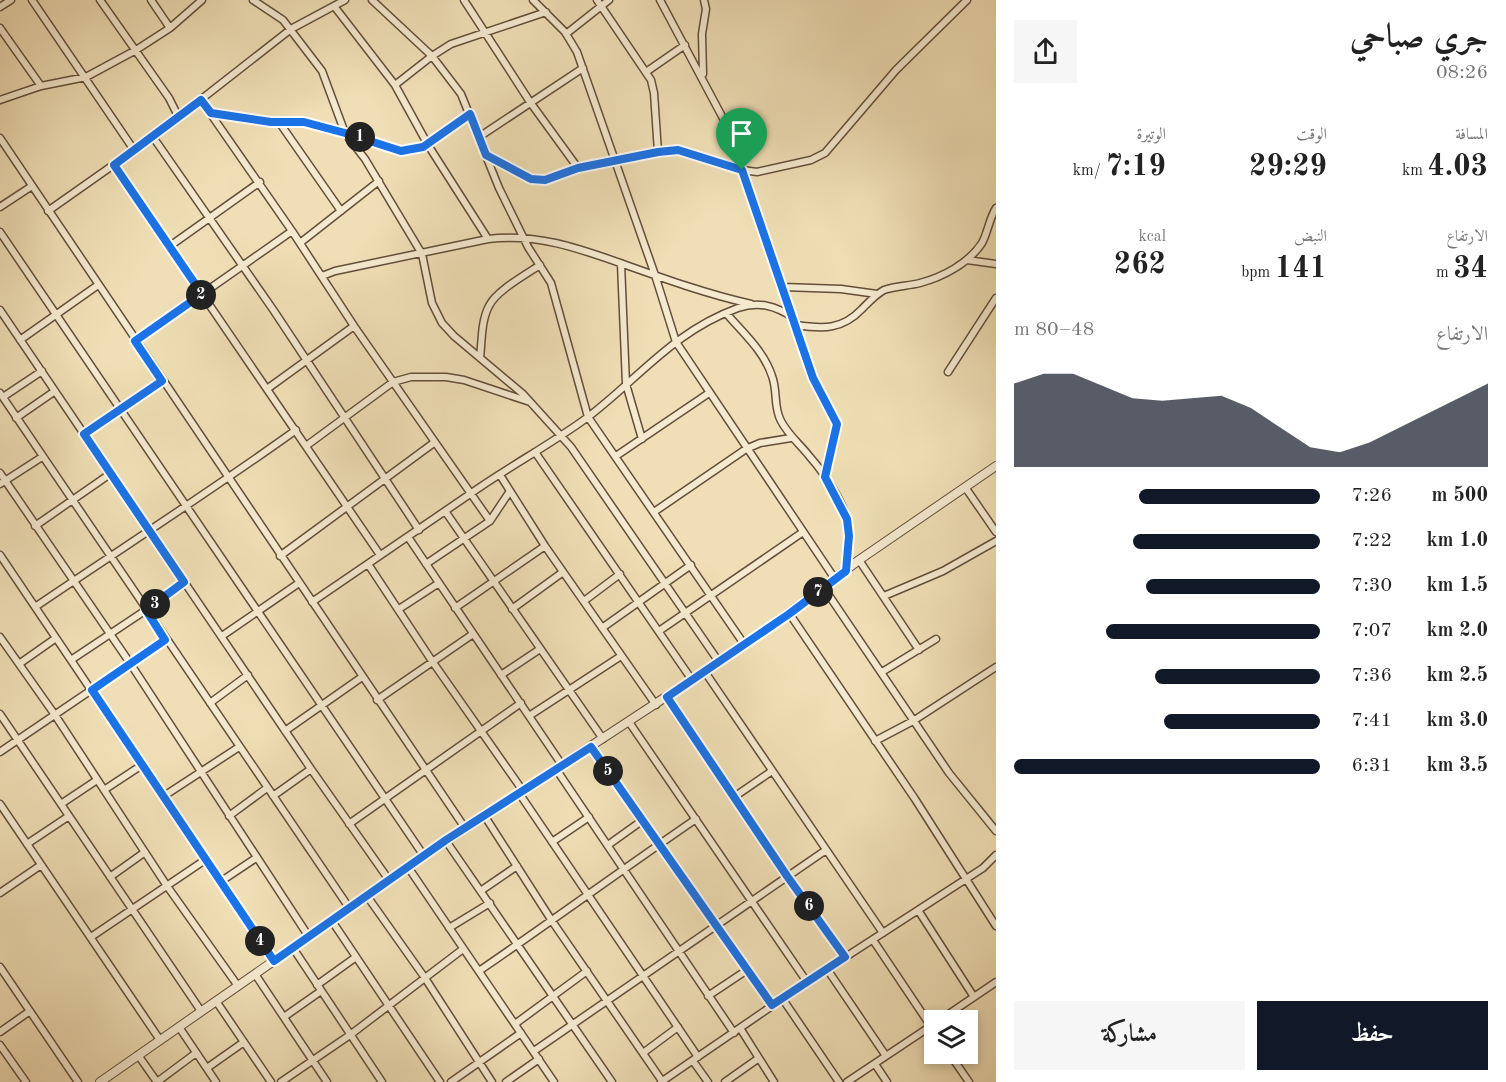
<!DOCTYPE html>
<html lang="ar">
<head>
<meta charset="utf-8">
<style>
  body { margin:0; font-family:"Old Standard TT",Amiri,serif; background:#f6f6f6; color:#222; direction:rtl; height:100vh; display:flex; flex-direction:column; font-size:22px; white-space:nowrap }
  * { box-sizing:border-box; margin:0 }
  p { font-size:20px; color:#767676 }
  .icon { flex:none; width:33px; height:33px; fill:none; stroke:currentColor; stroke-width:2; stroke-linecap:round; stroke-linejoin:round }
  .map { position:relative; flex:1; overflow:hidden; direction:ltr }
  .side { display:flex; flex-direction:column; background:#fff; width:510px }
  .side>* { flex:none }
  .buttons { position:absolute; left:924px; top:1010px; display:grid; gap:12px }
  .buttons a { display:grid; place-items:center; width:54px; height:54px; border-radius:0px; background:#fff; box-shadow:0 3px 9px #0003; font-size:30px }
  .pin { position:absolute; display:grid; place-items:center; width:51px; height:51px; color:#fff; margin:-62px -26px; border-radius:50% 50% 50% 0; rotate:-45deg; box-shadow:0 0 6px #0007 }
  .pin .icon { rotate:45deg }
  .km { position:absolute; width:30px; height:30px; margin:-15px; border-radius:50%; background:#222; color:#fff; font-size:16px; line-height:30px; text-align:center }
  .round { display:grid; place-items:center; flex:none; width:63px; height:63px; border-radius:0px; background:#f6f6f6 }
  .overview { display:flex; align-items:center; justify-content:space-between; height:102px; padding:0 18px }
  h1 { font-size:33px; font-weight:800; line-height:45px }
  .metrics { display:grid; grid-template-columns:repeat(3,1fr); gap:9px; height:102px; padding:6px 18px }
  .metrics div { display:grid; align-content:center }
  .metrics b { font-size:30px; font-weight:800 }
  .metrics small { font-size:16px; font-weight:400 }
  .metrics p { font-size:16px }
  .chart { height:168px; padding:12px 18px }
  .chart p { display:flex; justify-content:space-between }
  .chart svg { width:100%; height:108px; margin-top:6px; fill:#111827; opacity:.7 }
  .cta { display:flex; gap:12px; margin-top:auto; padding:12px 18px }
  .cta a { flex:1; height:69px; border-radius:0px; background:#111827; color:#fff; font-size:24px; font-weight:800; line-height:69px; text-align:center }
  .cta a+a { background:#f6f6f6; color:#222 }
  ul { padding:0 18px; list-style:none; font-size:20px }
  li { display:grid; grid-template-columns:96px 72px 1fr; align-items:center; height:45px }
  li i { height:15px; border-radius:8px; background:#111827 }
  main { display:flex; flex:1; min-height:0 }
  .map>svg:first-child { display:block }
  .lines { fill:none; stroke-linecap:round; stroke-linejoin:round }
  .minor-casing { stroke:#634e3b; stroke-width:9 }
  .tertiary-casing { stroke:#634e3b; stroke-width:10 }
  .minor { stroke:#f5ead0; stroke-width:6 }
  .tertiary { stroke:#f5ead0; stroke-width:8 }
  .route-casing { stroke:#fff; stroke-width:12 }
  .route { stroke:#1a73e8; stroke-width:8 }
</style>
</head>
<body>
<main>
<section class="side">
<div class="overview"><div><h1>جري صباحي</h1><p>08:26</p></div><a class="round"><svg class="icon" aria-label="share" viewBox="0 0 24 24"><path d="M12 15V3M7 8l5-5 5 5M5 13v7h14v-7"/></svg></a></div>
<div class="metrics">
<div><p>المسافة</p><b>4.03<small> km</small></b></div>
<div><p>الوقت</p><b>29:29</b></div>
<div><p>الوتيرة</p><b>7:19<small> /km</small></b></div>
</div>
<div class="metrics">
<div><p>الارتفاع</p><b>34<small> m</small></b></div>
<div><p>النبض</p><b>141<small> bpm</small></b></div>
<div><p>kcal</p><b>262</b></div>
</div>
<div class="chart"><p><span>الارتفاع</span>48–80 m</p>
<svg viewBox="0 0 160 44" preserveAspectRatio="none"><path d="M0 44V10L10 6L20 6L30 11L40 16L50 17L60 16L70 15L80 20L90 28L100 36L110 38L120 34L130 28L140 22L150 16L160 10V44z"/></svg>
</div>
<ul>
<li><b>500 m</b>7:26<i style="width:59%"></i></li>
<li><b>1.0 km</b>7:22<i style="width:61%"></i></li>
<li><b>1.5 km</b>7:30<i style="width:57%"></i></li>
<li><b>2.0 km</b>7:07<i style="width:70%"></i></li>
<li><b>2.5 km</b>7:36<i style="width:54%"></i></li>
<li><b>3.0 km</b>7:41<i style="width:51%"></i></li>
<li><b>3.5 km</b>6:31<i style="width:100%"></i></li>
</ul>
<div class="cta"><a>حفظ</a><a>مشاركة</a></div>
</section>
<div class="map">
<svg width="996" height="1082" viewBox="0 0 996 1082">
  <rect width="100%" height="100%" fill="#f0dfb6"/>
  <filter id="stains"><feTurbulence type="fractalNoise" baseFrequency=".00333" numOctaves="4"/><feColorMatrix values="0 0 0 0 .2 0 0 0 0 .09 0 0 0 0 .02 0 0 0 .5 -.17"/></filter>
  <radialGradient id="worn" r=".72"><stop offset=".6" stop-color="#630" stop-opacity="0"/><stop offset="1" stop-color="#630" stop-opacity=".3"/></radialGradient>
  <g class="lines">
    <defs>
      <path id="minor" d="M32,0L134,150
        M100,0L169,98L179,118
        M151,0L170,28
        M253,0L283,20L322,71L345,133L365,159L422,254L432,303L442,323L454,336L523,394L571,447L719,662
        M372,0L432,56L461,94L499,188L528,247L551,283L588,417L744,644
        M464,0L530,102L578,168
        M533,0L565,32L577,52L655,275L676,342L835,579
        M597,0L651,80L654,93L658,152
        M660,0L725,122L813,378L835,418L836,431L825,477
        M334,6L395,85L428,145L488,239
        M0,7L11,0
        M0,28L41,86
        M566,34L609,0
        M646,72L685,45
        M703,74L702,34L706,9L704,0
        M395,85L432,56L451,44L546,12
        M0,100L41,86L86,77L136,50L170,28L202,0
        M201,100L292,231L354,326L490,521
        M211,113L271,122H304L354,135L401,151L423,148L470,114
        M279,122L341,211
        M153,137L274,311L419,530
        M479,137L583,68
        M0,138L465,828
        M486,155L531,179L545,180L578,168L658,152L678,150L687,152L742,170L757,172L811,160L825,153L896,70L967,0
        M114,165L380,555
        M0,207L32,186
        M48,211L153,137L291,29L345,0
        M0,232L424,856
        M300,243L379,181
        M170,246L260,182
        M967,260L996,264
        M621,264L626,384L642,439
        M322,276L335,271L488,239C536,233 578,248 623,264C665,279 707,294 751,304
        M783,287L841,289L877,294
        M0,310L311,769L389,880
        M726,313C743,333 764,351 772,376C778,392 773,406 781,421C789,436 800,444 810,457C825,474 847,507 849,529C850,543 847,557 846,571
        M796,325C823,329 842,330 862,309C869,302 875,295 884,290C896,286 908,286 920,283C943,277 969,263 982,243C988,232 989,219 996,208
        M20,340L98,285
        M135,341L292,231
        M480,358C482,341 481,321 489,306C496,291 525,275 540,265
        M948,372L996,298
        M267,389L354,326
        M0,393L350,909
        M3,397L42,371
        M16,418L55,391
        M84,434L162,381
        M306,446L393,382L411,377H446L464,380L530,402
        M535,452L692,680
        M616,456L709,393
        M0,473L130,663L309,937
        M500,475L545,546L656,705
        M0,484L42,457
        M965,487L996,532
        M445,511L603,739
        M654,512L746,449L760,443L791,438
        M35,526L110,474
        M408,537L562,765
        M0,555L274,961
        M280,556L435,442
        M859,560L919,650
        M368,564L432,661L523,791
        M426,564L490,521L510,491
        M824,588L949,773L996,831
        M884,596L943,571L996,541
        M584,601L620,574
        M312,602C365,566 417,530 470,494C508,467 550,445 588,417C639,378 674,331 738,308C759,301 776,306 794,318
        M35,607C122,548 211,491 296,430
        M455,608L545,546
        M399,609L439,583
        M512,609L563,572
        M789,613L915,799L996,926
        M602,628L691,565
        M659,631L803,532
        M222,636L299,583
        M0,637L55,715L167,886L238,986
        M71,660L146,610L184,582
        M19,664L56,638
        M705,672L883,933
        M882,672L936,639
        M501,675L540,649
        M667,697L787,876L845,957
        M377,700L473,634
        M210,703L248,675
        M0,714L201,1011
        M529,716L621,656
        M629,722L807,982
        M285,731L362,677
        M875,741L913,721L996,667
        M591,747L772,1005
        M0,752L165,640
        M556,769L734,1033
        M104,790L142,765
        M519,793L698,1057
        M164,796L239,747
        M273,796L311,769
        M734,797L772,771
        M0,804L160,1040
        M61,804L97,780
        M484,815L552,921L662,1081
        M229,816L267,788
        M349,824L521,703
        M446,841L612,1082
        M552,842L589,817
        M27,844L69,816
        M608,845L643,820
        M408,867L554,1082
        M110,877L145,852
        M220,882L256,858
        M482,890L517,866
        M0,893L41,865
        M367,896L425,978L492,1082
        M918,910L974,997
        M332,921L440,1082
        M449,928L490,903
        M91,937L205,860
        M873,940L934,1031
        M293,948L382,1082
        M0,967L78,1082
        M827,969L886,1056
        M479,971C552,921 623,869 696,819
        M255,974L327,1082
        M317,985L356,957
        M708,996L747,970
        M782,998L839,1082
        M216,1001L271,1082
        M284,1017L321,991
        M940,1020L996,982
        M515,1024L587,971
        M179,1027L216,1082
        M740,1028L774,1082
        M0,1032L30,1011
        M0,1045L26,1082
        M534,1051L826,850
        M643,1053L678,1027
        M949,1053L969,1082
        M138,1055L157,1082
        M693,1061L708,1082
        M875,1064L887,1082
        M207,1068L244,1042
        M157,1082L196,1053
        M281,1082L350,1035L463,949
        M451,1082L521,1033
        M506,1082L539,1059
        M661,1082L807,982L983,868L996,855
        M725,1082L759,1058
        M847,1082L934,1024"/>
      <path id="tertiary" d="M100,1082L446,841L719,662L789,613L859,560L996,466"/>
    </defs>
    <use href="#minor" class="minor-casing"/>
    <use href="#tertiary" class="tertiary-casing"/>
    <use href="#minor" class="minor"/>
    <use href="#tertiary" class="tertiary"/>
  </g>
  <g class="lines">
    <defs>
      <path id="route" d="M201,100L211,113L271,122H304L345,133L401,151L423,147L470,114L486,155L531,179L545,180L578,168L658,152L678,150L742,170L813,378L837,424L825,477L847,519L849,536L846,571L789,614L667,697L787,876L845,957L772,1005L591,747L446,840L274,961L92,690L165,640L146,610L184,582L84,434L162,381L135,341L202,294L114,165Z"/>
    </defs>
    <use href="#route" class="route-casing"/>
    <use href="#route" class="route"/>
  </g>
  <rect width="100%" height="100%" filter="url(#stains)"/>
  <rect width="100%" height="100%" fill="url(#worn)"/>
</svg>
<div class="buttons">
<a><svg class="icon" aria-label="layers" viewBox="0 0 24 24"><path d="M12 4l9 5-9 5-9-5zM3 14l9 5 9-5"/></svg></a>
</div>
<div class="pin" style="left:742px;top:170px;background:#1e9e55"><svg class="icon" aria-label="arrive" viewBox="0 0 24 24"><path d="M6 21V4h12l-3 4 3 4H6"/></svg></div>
<b class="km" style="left:360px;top:137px">1</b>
<b class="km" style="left:201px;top:295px">2</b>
<b class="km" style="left:155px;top:604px">3</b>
<b class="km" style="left:260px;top:941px">4</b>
<b class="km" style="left:608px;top:771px">5</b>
<b class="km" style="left:809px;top:906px">6</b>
<b class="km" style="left:818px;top:592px">7</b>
</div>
</main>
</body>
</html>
